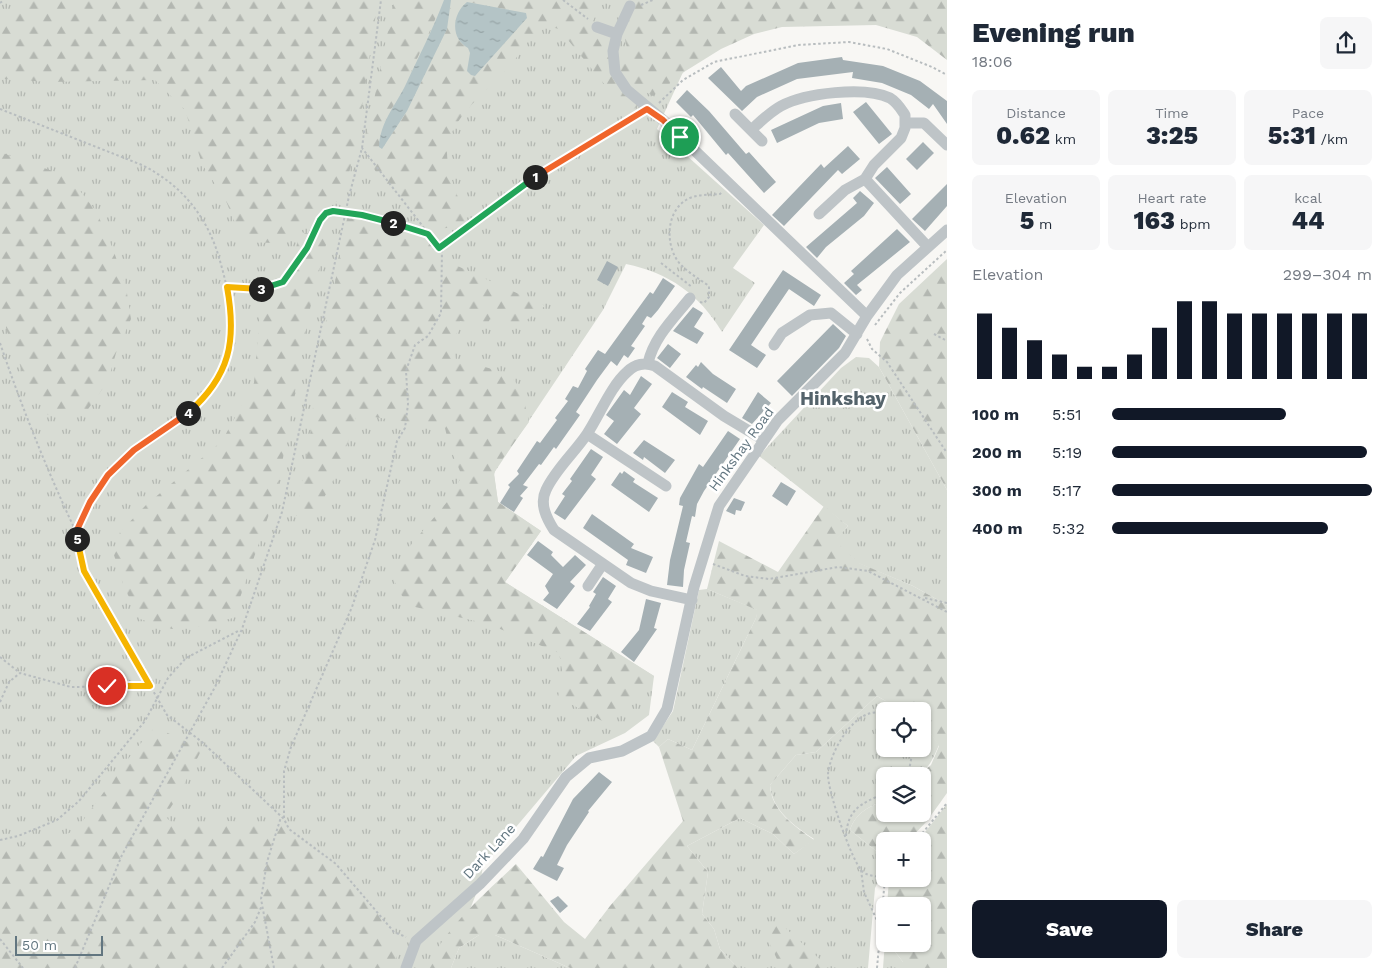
<!DOCTYPE html>
<html lang="en">
<head>
<meta charset="utf-8">
<style>
  body { margin:0; font-family:"Work Sans",sans-serif; background:#f6f6f7; color:#1f2937; height:100vh; display:flex; flex-direction:column; font-size:19px; white-space:nowrap }
  * { box-sizing:border-box; margin:0 }
  p { font-size:16px; color:#747a83 }
  .icon { flex:none; width:28px; height:28px; fill:none; stroke:currentColor; stroke-width:2; stroke-linecap:round; stroke-linejoin:round }
  .map { position:relative; flex:1; overflow:hidden }
  .details { display:flex; flex-direction:column; background:#fff; width:450px }
  .details>* { flex:none }
  .fabs { position:absolute; left:876px; top:702px; display:grid; gap:10px }
  .fabs a { display:grid; place-items:center; width:55px; height:55px; border-radius:8px; background:#fff; box-shadow:0 1px 4px #0004; font-size:25px }
  .scale { position:absolute; left:15px; bottom:12px; width:88px; box-sizing:border-box; padding-left:5px; border:2px solid #627680; border-top:0; font-size:14px; line-height:18px; white-space:nowrap; color:#627680; -webkit-text-stroke:4px #fff; paint-order:stroke }
  .pin { position:absolute; display:grid; place-items:center; width:42px; height:42px; color:#fff; margin:-21px; border:2px solid #fff; border-radius:50%; box-shadow:0 1px 5px #0007 }
  .km { position:absolute; width:25px; height:25px; margin:-12px; border-radius:50%; background:#222; color:#fff; font-size:14px; line-height:25px; text-align:center }
  .round { display:grid; place-items:center; flex:none; width:52px; height:52px; border-radius:8px; background:#f6f6f7 }
  .head { display:flex; align-items:center; justify-content:space-between; height:85px; padding:0 25px }
  h1 { font-size:28px; font-weight:800; line-height:38px }
  .figures { display:grid; grid-template-columns:repeat(3,1fr); gap:8px; height:85px; padding:5px 25px }
  .figures div { display:grid; align-content:center; border-radius:8px; background:#f6f6f7; text-align:center }
  .figures b { font-size:25px; font-weight:800 }
  .figures small { font-size:14px; font-weight:400 }
  .figures p { font-size:14px }
  .chart { height:140px; padding:10px 25px }
  .chart p { display:flex; justify-content:space-between }
  .chart svg { width:100%; height:90px; margin-top:5px; stroke:#111827; stroke-width:6 }
  .action { display:flex; gap:10px; margin-top:auto; padding:10px 25px }
  .action a { flex:1; height:58px; border-radius:8px; background:#111827; color:#fff; font-size:20px; font-weight:800; line-height:58px; text-align:center }
  .action a+a { background:#f6f6f7; color:#1f2937 }
  ul { padding:0 25px; list-style:none; font-size:16px }
  li { display:grid; grid-template-columns:80px 60px 1fr; align-items:center; height:38px }
  li i { height:12px; border-radius:6px; background:#111827 }
  main { display:flex; flex:1; min-height:0 }
  .map>svg:first-child { display:block }
  .grass { fill:url(#grass-tufts) }
  .forest { fill:url(#forest-firs); fill-rule:evenodd }
  .water { fill:url(#water-ripples) }
  .building { fill:#a5b0b4 }
  .lines { fill:none; stroke-linecap:round; stroke-linejoin:round }
  .path { stroke:#b8bdbf; stroke-width:2; stroke-dasharray:2.5 2.5; stroke-linecap:butt }
  .minor { stroke:#bec4c7; stroke-width:11 }
  .split-1-casing { stroke:#fff; stroke-width:10 }
  .split-2-casing { stroke:#fff; stroke-width:10 }
  .split-3-casing { stroke:#fff; stroke-width:10 }
  .split-4-casing { stroke:#fff; stroke-width:10 }
  .split-5-casing { stroke:#fff; stroke-width:10 }
  .split-6-casing { stroke:#fff; stroke-width:10 }
  .split-1 { stroke:#f0652b; stroke-width:6 }
  .split-2 { stroke:#22a559; stroke-width:6 }
  .split-3 { stroke:#22a559; stroke-width:6 }
  .split-4 { stroke:#f5b400; stroke-width:6 }
  .split-5 { stroke:#f0652b; stroke-width:6 }
  .split-6 { stroke:#f5b400; stroke-width:6 }
  .labels { text-anchor:middle; stroke-width:5; stroke-linejoin:round; paint-order:stroke }
  .street-label { font-size:14px; fill:#627680; stroke:#fff }
  .district-label { font-size:19px; font-weight:bold; fill:#54636b; stroke:#fff }
</style>
</head>
<body>
<main>
<div class="map">
<svg width="947" height="968" viewBox="0 0 947 968">
  <defs>
    <pattern id="grass-tufts" width="24" height="20" patternUnits="userSpaceOnUse" patternTransform="scale(1.25)"><rect width="24" height="20" fill="#d8dcd4"/><path d="M3 7l-1-3M5 7V3M7 7l1-3M15 17l-1-3M17 17v-4M19 17l1-3" fill="none" stroke="#b3b7b1"/></pattern>
    <pattern id="forest-firs" width="22" height="20" patternUnits="userSpaceOnUse" patternTransform="scale(1.25)"><rect width="22" height="20" fill="#d8dcd4"/><path d="M5 1l3.5 6h-7zM16 11l3.5 6h-7z" fill="#b3b7b1"/></pattern>
    <pattern id="water-ripples" width="26" height="14" patternUnits="userSpaceOnUse" patternTransform="scale(1.25)"><rect width="26" height="14" fill="#b4c4c6"/><path d="M2 4q2-2 4 0t4 0M15 11q2-2 4 0t4 0" fill="none" stroke="#96a4a6"/></pattern>
  </defs>
  <rect width="100%" height="100%" fill="#f8f7f4"/>
  <path class="grass" d="M0,0H716L657,129L764,225L733,268L755,283L722,332C699,294 669,273 626,264L603,310L494,473L498,502L541,531L505,582L654,676L649,715L625,733L576,756L483,866L480,884L447,968H0Z
    M856,357L869,358L879,367L947,490V605L913,586L858,563L834,541L848,526L759,456L841,368Z
    M707,589L758,610L756,618L692,750L668,739L659,747L653,741L673,711L699,590Z
    M877,696L903,711H885V749H922L923,722L939,745C925,779 919,776 885,776V800C869,807 856,812 850,830L885,858V868L875,888L868,968H738L720,949L714,929L702,914L708,872L687,846L740,818L773,834L794,854L814,839C794,826 772,810 770,785L796,755L816,752Z
    M479,935H495L570,968H451L459,948Z
    M885,941V944H889L903,962V968H883Z"/>
  <path class="forest" d="M23,0H378L356,147L341,202L329,201L304,225L274,243L243,242L226,201L202,164L185,110L155,80L48,82L5,79L0,77V20Z
    M394,0H444L405,85L386,118L379,135L382,149L407,111L447,29L451,0H603C587,25 594,31 609,54L617,48H627C622,29 623,22 628,2L625,0H947V60L917,37L876,25L782,27L754,34L721,49L684,72L653,96L635,86L633,88L642,103L628,113L559,29L547,26C530,32 521,54 509,67C490,88 446,122 447,152C447,175 460,200 467,222C460,225 449,229 441,228C432,228 424,219 418,215C394,197 367,172 366,140ZM467,2L526,13L527,18L475,76L468,65L470,53L468,48C447,37 459,18 467,2Z
    M0,152L69,177L96,211L113,249L126,287L131,319L116,353L108,381L86,412L48,415L29,387L11,344L0,308Z
    M355,209L409,222L422,228L439,252L440,258L545,306L524,322L494,327L497,322L490,319L488,323L470,324L460,321L452,352L455,354L456,362L462,364L468,362C514,376 519,372 529,422L496,468L494,475L498,502L541,531L505,582L654,676L651,683L604,722L558,697L563,675L559,653L488,624L411,606L396,589L394,576L410,546L447,502L462,476L449,445L445,428L368,416V411L363,410V415L357,414C350,437 332,495 314,510C309,514 302,515 296,516L310,436L319,349L333,293L347,218L360,220L361,215L354,213Z
    M300,232L328,237L312,298L277,491L233,618L192,628L172,629L140,619L124,587L114,555L120,532L146,505L222,441L254,383L261,298L287,283Z
    M947,259V490L879,367L880,342L899,304Z
    M824,506L848,526L835,541L859,563L913,586L947,605V793L927,821L908,841H885V858L850,830C856,812 869,807 885,800V814H922V776H917L931,765L939,746L923,722L922,711H903L877,696L816,752L796,755L770,785C771,810 794,826 814,840L794,854L773,834L740,818L687,846L708,872L702,914L714,929L720,949L738,968H570L495,935H479L459,948L451,968H426C449,924 481,897 516,864L564,922L585,939L610,906L683,821L659,747L668,739L692,750L756,618L757,610L707,589L719,541L778,572Z
    M155,727L202,749L177,798L165,816L178,829L223,821L285,825L383,913C384,929 383,943 398,952L394,968H0V852L39,841L53,840L76,830L134,751Z
    M947,804V968H903V962L889,944H922V906H887L889,879H922V841H918Z
    M781,924L825,964V968H781L764,931Z"/>
  <path class="water" d="M444,0H451L447,29L407,111L382,149L379,147C380,122 396,105 406,84C419,56 433,29 444,0Z
    M467,2L526,13L527,18L475,76L471,75L467,71L470,53L468,48C450,38 452,14 467,2Z"/>
  <path class="building" d="M842,57L843,60L883,66L920,81L947,101V124L933,104L929,109L911,95L882,83L852,78L853,72L797,79L757,97L742,111L708,78L721,67L741,91L746,86L798,63Z
    M687,90L709,111L746,154L749,152L776,182L764,193L728,153L726,155L693,115L691,117L676,102Z
    M866,102L892,134L879,144L853,112Z
    M841,103L843,119L819,123L777,143L771,130L823,106Z
    M923,142L934,153L917,170L906,159Z
    M848,146L860,159L842,174L838,170L784,226L772,215L821,164L824,168Z
    M887,167L911,194L900,204L875,178Z
    M947,184V206L925,231L912,219Z
    M860,191L874,203L864,216L826,247L817,258L806,247L857,203L853,198Z
    M897,229L910,242L857,285L862,290L856,295L844,283L854,274L851,271Z
    M607,261L618,267L608,286L597,280Z
    M783,270L821,295L814,306L789,289L751,345L766,355L757,368L729,350Z
    M663,278L675,286L658,310L651,318L647,316L642,324L645,326L631,346L635,348L628,358L624,355L617,366L611,361L597,380L576,412L580,415L563,439L556,449L554,447L541,465L539,464L523,485L528,487L520,496L523,498L514,512L500,503L510,487L508,485L519,474L517,471L537,441L540,443L557,420L555,418L568,401L565,399L573,386L578,388L587,371L585,369L598,350L605,354L650,292L653,294Z
    M693,307L703,313L694,327L704,333L697,344L673,331Z
    M833,324L846,336L839,348L792,396L777,381Z
    M668,344L681,354L670,368L657,358Z
    M701,362L713,374L736,389L727,403L703,387L702,389L686,377L696,365L698,367Z
    M641,376L652,384L634,408L641,414L617,444L604,434L614,421L606,415L624,390L630,395Z
    M672,392L688,402L685,407L708,421L700,435L662,407Z
    M758,392L771,403L752,424L742,418Z
    M728,431L740,439L704,491L697,504L695,517L692,516L686,542L690,543L684,570L683,587L667,585L670,560L683,506L679,505L680,498L699,464L703,467Z
    M644,440L675,460L665,473L644,457L643,460L633,453Z
    M591,449L603,457L591,475L596,479L565,520L554,513L565,496L562,494L572,481L570,479Z
    M624,471L635,479L633,482L658,498L649,512L611,485L620,472L622,474Z
    M781,482L796,491L787,506L772,496Z
    M734,498L745,502L741,511L736,510L735,515L726,511Z
    M592,514L634,544L631,548L653,557L646,573L626,565L628,560L583,528Z
    M538,541L553,552L551,555L563,567L575,555L586,565L570,582L575,586L557,609L543,600L549,593L545,586L553,574L527,555Z
    M603,577L616,586L608,599L612,602L590,631L577,624L590,607L589,606L596,594L593,592Z
    M646,599L661,603L654,628L657,629L634,662L621,652L639,630Z
    M599,772L612,782L588,811L589,812L567,845L557,865L564,868L557,881L533,869L541,856L543,857L573,799Z
    M558,896L568,906L560,913L550,901Z"/>
  <g class="lines">
    <path class="path" d="M563,0L588,19
      M0,3L4,0
      M641,5L653,0
      M659,103L683,80L714,62L798,45L849,42L887,49L932,67L947,75
      M0,109L142,165C182,185 208,217 220,261C232,302 240,351 213,389C193,415 161,430 135,449C112,465 84,503 77,531C73,544 80,559 84,571L167,715L202,742L284,819L289,829L336,864L394,932L406,937
      M439,248L534,177L637,115
      M661,263L692,287
      M227,287L254,290L269,288L283,282L307,248L320,220L325,213L333,211L362,215L426,233
      M700,302L704,303L709,297V286C699,279 689,273 681,265C665,248 665,213 686,200C695,194 710,195 720,194L722,192
      M875,325L900,293L947,250
      M934,334L947,341
      M867,339L872,349L887,362L947,453
      M0,343C22,408 47,470 76,532
      M713,564L745,576L769,579L838,567L868,571L947,612
      M925,598L947,603
      M0,657L20,673
      M0,702L9,682L20,673L71,687L150,686
      M885,714C857,703 830,751 828,774C827,789 852,863 863,872C870,877 877,876 885,877
      M908,776L913,749
      M284,818V771L291,747L352,607L375,540L397,441L405,428L408,404L406,371L415,345L428,336L441,313L442,251L362,148
      M846,836C848,808 861,804 885,793
      M0,840L18,836L57,820L79,801L145,721L168,678L186,658L240,630
      M916,841L947,803
      M861,870L864,892L880,927
      M0,939L23,968
      M75,968L122,855L215,687L242,629L282,512L349,196L362,148L381,0
      M222,968L255,922L262,905
      M274,968L261,899L267,862L281,817
      M877,968L885,878"/>
    <path class="minor" d="M597,27L617,34L613,51L615,72L627,90L663,120L867,316
      M617,34L630,6
      M735,114L762,141
      M905,123H924L947,145
      M751,130C760,122 770,112 781,106C805,93 865,86 890,98C897,102 901,109 905,115V128L901,138L874,165L865,179L927,246
      M819,214L845,190L865,179
      M774,345L782,333L810,315L831,313L857,334
      M648,363C654,337 674,318 690,298
      M587,434L666,486
      M588,586L602,565
      M692,600L651,591L631,583L554,530C547,519 539,504 546,490C555,470 575,452 587,434C599,416 611,386 627,372C635,364 645,362 655,366L724,416L764,440
      M406,968L416,941L480,884L523,839L566,777L589,758L622,751L651,736L667,709L694,587L719,506L778,420L845,353L867,316L897,275L947,230"/>
  </g>
  <g class="lines">
    <defs>
      <path id="split-1" d="M535,177L647,109L663,120L680,137"/>
      <path id="split-2" d="M393,223L428,234L439,248L535,177"/>
      <path id="split-3" d="M261,289L283,282L307,248L320,220L326,213L333,211L362,215L393,223"/>
      <path id="split-4" d="M188,413C230,376 237,341 227,287L261,289"/>
      <path id="split-5" d="M77,539L76,532L90,502L108,475L134,450L188,413"/>
      <path id="split-6" d="M77,539L84,571L150,686H107"/>
    </defs>
    <use href="#split-1" class="split-1-casing"/>
    <use href="#split-2" class="split-2-casing"/>
    <use href="#split-3" class="split-3-casing"/>
    <use href="#split-4" class="split-4-casing"/>
    <use href="#split-5" class="split-5-casing"/>
    <use href="#split-6" class="split-6-casing"/>
    <use href="#split-1" class="split-1"/>
    <use href="#split-2" class="split-2"/>
    <use href="#split-3" class="split-3"/>
    <use href="#split-4" class="split-4"/>
    <use href="#split-5" class="split-5"/>
    <use href="#split-6" class="split-6"/>
  </g>
  <g class="labels">
    <g class="street-label">
      <text transform="translate(741 449) rotate(-54)" y="5">Hinkshay Road</text>
      <text transform="translate(489 851) rotate(-47)" y="5">Dark Lane</text>
    </g>
    <g class="district-label">
      <text x="843" y="405">Hinkshay</text>
    </g>
  </g>
</svg>
<div class="fabs">
<a><svg class="icon" aria-label="locate" viewBox="0 0 24 24"><circle cx="12" cy="12" r="6"/><path d="M12 2v4M12 18v4M2 12h4M18 12h4"/></svg></a>
<a><svg class="icon" aria-label="layers" viewBox="0 0 24 24"><path d="M12 4l9 5-9 5-9-5zM3 14l9 5 9-5"/></svg></a>
<a>+</a>
<a>−</a>
</div>
<div class="scale">50 m</div>
<div class="pin" style="left:680px;top:137px;background:#1e9e55"><svg class="icon" aria-label="arrive" viewBox="0 0 24 24"><path d="M6 21V4h12l-3 4 3 4H6"/></svg></div>
<div class="pin" style="left:107px;top:686px;background:#d93025"><svg class="icon" aria-label="check" viewBox="0 0 24 24"><path d="M5 12l5 5 9-10"/></svg></div>
<b class="km" style="left:535px;top:177px">1</b>
<b class="km" style="left:393px;top:223px">2</b>
<b class="km" style="left:261px;top:289px">3</b>
<b class="km" style="left:188px;top:413px">4</b>
<b class="km" style="left:77px;top:539px">5</b>
</div>
<section class="details">
<div class="head"><div><h1>Evening run</h1><p>18:06</p></div><a class="round"><svg class="icon" aria-label="share" viewBox="0 0 24 24"><path d="M12 15V3M7 8l5-5 5 5M5 13v7h14v-7"/></svg></a></div>
<div class="figures">
<div><p>Distance</p><b>0.62<small> km</small></b></div>
<div><p>Time</p><b>3:25</b></div>
<div><p>Pace</p><b>5:31<small> /km</small></b></div>
</div>
<div class="figures">
<div><p>Elevation</p><b>5<small> m</small></b></div>
<div><p>Heart rate</p><b>163<small> bpm</small></b></div>
<div><p>kcal</p><b>44</b></div>
</div>
<div class="chart"><p><span>Elevation</span>299–304 m</p>
<svg viewBox="0 0 160 44" preserveAspectRatio="none"><path d="M5 44V12M15 44V19M25 44V25M35 44V32M45 44V38M55 44V38M65 44V32M75 44V19M85 44V6M95 44V6M105 44V12M115 44V12M125 44V12M135 44V12M145 44V12M155 44V12"/></svg>
</div>
<ul>
<li><b>100 m</b>5:51<i style="width:67%"></i></li>
<li><b>200 m</b>5:19<i style="width:98%"></i></li>
<li><b>300 m</b>5:17<i style="width:100%"></i></li>
<li><b>400 m</b>5:32<i style="width:83%"></i></li>
</ul>
<div class="action"><a>Save</a><a>Share</a></div>
</section>
</main>
</body>
</html>
